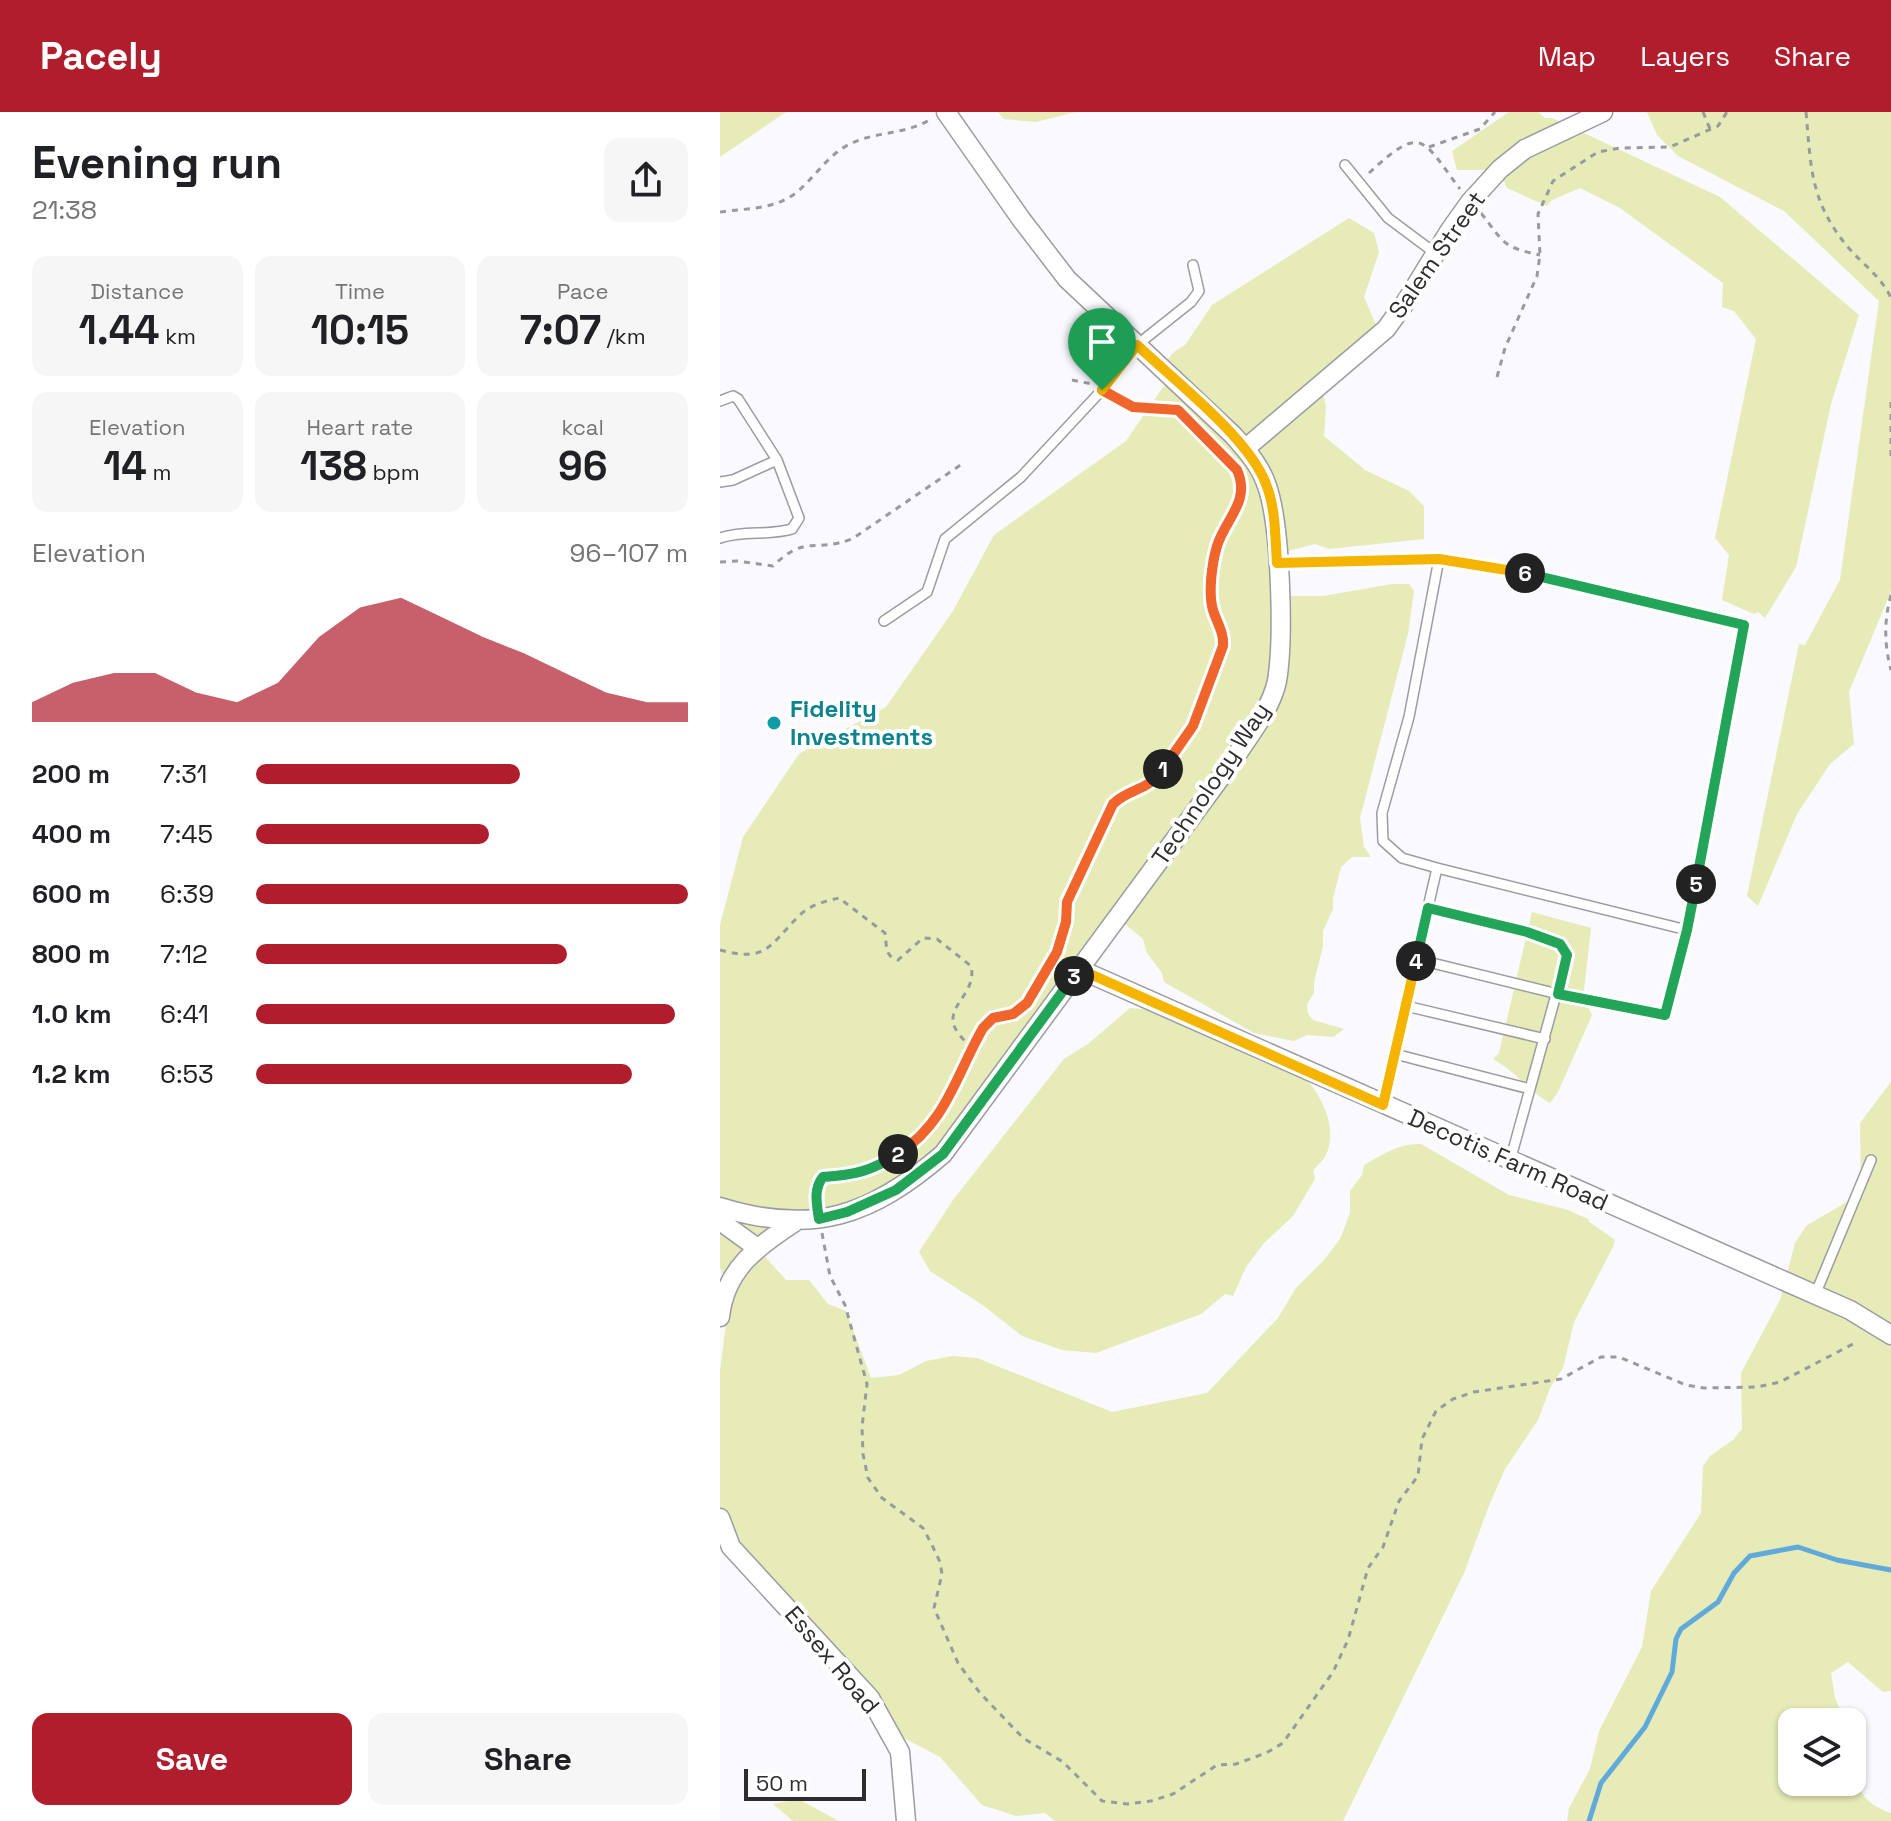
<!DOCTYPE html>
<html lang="en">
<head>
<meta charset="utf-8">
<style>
  body { margin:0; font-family:"Space Grotesk",sans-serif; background:#f6f6f6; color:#202124; height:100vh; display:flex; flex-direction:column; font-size:30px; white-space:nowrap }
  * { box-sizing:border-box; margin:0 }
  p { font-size:26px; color:#757577 }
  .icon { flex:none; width:44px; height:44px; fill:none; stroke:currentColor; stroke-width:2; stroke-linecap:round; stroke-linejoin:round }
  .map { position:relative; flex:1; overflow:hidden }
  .sheet { display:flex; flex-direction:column; background:#fff; width:720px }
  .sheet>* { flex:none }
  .tools { position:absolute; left:1058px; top:1596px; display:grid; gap:16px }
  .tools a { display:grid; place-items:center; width:88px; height:88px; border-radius:16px; background:#fff; box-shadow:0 2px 6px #0004; font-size:40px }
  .scale { position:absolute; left:24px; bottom:20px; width:122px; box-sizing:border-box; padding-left:8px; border:4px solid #2d2d2f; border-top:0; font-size:22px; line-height:28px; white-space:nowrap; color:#2d2d2f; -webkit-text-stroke:6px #fff; paint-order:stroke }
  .pin { position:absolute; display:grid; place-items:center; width:68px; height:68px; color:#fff; margin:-82px -34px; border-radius:50% 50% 50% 0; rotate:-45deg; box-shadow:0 0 8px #0007 }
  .pin .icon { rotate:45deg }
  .km { position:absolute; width:40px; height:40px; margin:-20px; border-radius:50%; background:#222; color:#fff; font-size:22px; line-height:40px; text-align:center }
  .round { display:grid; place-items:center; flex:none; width:84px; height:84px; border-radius:16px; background:#f6f6f6 }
  .headline { display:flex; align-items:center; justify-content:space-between; height:136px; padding:0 32px }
  h1 { font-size:44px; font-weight:700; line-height:60px }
  .metrics { display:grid; grid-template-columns:repeat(3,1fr); gap:12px; height:136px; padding:8px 32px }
  .metrics div { display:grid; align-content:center; border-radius:16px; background:#f6f6f6; text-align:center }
  .metrics b { font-size:40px; font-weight:700 }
  .metrics small { font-size:22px; font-weight:400 }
  .metrics p { font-size:22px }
  .chart { height:224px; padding:16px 32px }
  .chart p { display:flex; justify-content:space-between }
  .chart svg { width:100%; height:144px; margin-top:8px; fill:#b01d2c; opacity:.7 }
  .action { display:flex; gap:16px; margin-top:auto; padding:16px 32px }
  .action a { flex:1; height:92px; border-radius:16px; background:#b01d2c; color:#fff; font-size:32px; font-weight:700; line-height:92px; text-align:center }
  .action a+a { background:#f6f6f6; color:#202124 }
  ul { padding:0 32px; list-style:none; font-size:26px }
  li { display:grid; grid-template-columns:128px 96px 1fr; align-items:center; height:60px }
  li i { height:20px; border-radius:10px; background:#b01d2c }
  header { display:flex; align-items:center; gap:48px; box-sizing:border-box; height:112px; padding:0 40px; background:#b01d2c; color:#fff }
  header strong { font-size:38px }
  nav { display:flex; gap:44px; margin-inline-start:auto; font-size:28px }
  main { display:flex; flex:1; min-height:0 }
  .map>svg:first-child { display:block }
  .green { fill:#e6ebb8 }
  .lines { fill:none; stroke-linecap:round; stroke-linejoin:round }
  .stream { stroke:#60a9db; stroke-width:5 }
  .lane-casing { stroke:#9c9ca2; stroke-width:12 }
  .street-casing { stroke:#9c9ca2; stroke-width:21 }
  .path { stroke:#9a9a9e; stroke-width:3; stroke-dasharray:6 6; stroke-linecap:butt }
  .lane { stroke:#fff; stroke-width:9 }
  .street { stroke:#fff; stroke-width:18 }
  .split-1-casing { stroke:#fff; stroke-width:16 }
  .split-2-casing { stroke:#fff; stroke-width:16 }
  .split-3-casing { stroke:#fff; stroke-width:16 }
  .split-4-casing { stroke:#fff; stroke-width:16 }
  .split-5-casing { stroke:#fff; stroke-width:16 }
  .split-6-casing { stroke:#fff; stroke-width:16 }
  .split-7-casing { stroke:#fff; stroke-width:16 }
  .split-1 { stroke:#f0652b; stroke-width:10 }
  .split-2 { stroke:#f0652b; stroke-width:10 }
  .split-3 { stroke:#22a559; stroke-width:10 }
  .split-4 { stroke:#f5b400; stroke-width:10 }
  .split-5 { stroke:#22a559; stroke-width:10 }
  .split-6 { stroke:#22a559; stroke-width:10 }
  .split-7 { stroke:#f5b400; stroke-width:10 }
  .culture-dot { fill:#0f9aa8; stroke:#fff; stroke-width:3 }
  .labels { text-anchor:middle; stroke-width:8; stroke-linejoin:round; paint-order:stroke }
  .street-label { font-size:24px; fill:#2d2d2f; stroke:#fff }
  .culture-label { font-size:24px; font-weight:bold; fill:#0d838f; stroke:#fff; text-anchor:start }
</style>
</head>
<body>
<header>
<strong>Pacely</strong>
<nav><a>Map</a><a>Layers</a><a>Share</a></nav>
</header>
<main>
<section class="sheet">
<div class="headline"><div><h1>Evening run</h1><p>21:38</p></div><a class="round"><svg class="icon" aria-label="share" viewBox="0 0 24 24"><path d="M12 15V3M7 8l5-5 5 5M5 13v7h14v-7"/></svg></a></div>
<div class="metrics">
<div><p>Distance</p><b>1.44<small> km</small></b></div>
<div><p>Time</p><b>10:15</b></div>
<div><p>Pace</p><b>7:07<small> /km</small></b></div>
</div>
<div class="metrics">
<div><p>Elevation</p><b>14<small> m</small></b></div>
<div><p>Heart rate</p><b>138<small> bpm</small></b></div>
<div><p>kcal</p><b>96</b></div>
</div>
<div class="chart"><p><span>Elevation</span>96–107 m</p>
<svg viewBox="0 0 160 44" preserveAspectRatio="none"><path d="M0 44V38L10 32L20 29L30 29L40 35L50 38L60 32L70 18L80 9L90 6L100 12L110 18L120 23L130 29L140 35L150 38L160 38V44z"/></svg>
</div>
<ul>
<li><b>200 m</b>7:31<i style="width:61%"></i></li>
<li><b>400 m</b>7:45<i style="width:54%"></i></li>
<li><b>600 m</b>6:39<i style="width:100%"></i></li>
<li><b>800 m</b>7:12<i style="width:72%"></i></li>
<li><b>1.0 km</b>6:41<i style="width:97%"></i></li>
<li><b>1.2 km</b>6:53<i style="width:87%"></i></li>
</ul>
<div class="action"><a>Save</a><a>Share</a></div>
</section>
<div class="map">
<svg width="1171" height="1709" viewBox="0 0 1171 1709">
  <rect width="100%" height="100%" fill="#f9f9fe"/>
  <path class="green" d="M0,0H66L0,45Z
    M278,0H355L316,10L284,7Z
    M789,0H818L825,6H832L1000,85L1139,203L1111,292L1076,455L1045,506L1038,500L1034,502L1002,488L1009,443L995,426L1036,227L1014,199L1002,195L1003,171L900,96L860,76L832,88L827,94L787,76L779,58H737L732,39Z
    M927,0H1171V479L1129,580L1134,632L1110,652L1077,702L1038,794L1027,784L1079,532L1085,533L1120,468L1159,189L1064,99L958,44L937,23Z
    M629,106L654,121L659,140L644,185L659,220L600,272L606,294L604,324L645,358L689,379L704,394V427L609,437L595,432L556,442L564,484H603L672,472H689L694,479L688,522L640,706L644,735L651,745H632L621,755L613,786V797L603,819V834L594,870V881L587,892L588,902L593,908L624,917L613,925L587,923L574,929L534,921L444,870L442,861L427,841L423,827L399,807L229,1034L179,1074L73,1109L45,1142L46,1146L66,1168H89L108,1192L126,1199L151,1266L179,1263L206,1249L232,1244L257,1246L392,1300L487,1281L558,1206L576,1176L604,1148L620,1127L630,1101V1079L642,1063L644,1053C662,1043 679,1031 701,1032L789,1083L848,1098L870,1108L868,1109L895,1128L894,1133L854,1210L843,1256L830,1276L818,1308L785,1357L770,1391L744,1461L623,1709H335L325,1701L296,1704L262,1693L220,1645L180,1624L0,1411V1259L10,1178L0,1156V813L23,725L79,642L166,595L233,499L274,423L406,329L448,268L441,255L455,239L465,233L492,193Z
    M812,800L871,816L864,878C869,887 867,895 872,903L838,980L830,991C809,979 795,959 773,947L779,941Z
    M410,896L445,899L580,961C600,980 619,1014 606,1043C603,1048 597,1054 593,1059L595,1067L573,1104L544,1131L526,1155L513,1184L505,1182L481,1202L376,1241L342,1238L302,1224L264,1194L210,1159L199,1140L233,1088L344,947L368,932Z
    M1171,970V1579L1163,1580L1128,1550L1111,1561L1115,1586L1125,1610H1072V1670H1132V1641C1139,1673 1136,1689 1171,1701V1709H847L849,1696L870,1657L879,1619L922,1535L931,1479L981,1401L983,1354L990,1344L1013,1328L1022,1317L1021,1261L1060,1188L1075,1131L1086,1114L1130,1088L1141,1074L1140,1011Z
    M78,1687L119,1709H73L53,1692Z"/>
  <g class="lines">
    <path class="stream" d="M869,1709L881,1671L925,1615L952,1560L956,1527L961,1517L998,1490L1014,1461L1030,1444L1078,1435L1117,1448L1171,1458"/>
    <defs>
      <path id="lane" d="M625,53L668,106L715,141
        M0,289L13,284L18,287L57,348L79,406L72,417C48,424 24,418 0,426
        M0,370L13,368L57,348
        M557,451L719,447L806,461L1024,513L967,818
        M164,509L207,480L225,427L301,365L382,278L417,233L471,190L479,179L473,153
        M708,796L807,820L840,832L847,843L790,1049
        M696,847L838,882L945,903L967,818L717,756
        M686,894L825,927
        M675,942L810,977
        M663,992L717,756L682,746L663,729L662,701L689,605L719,447
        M1095,1183L1151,1048"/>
      <path id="street" d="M526,336L666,217L687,188L730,118L750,90L780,57L805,37L883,0
        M359,857L1130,1198L1171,1223
        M0,1095C93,1124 151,1104 223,1042L512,650C527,626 551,598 557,569C564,527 561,414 547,374C540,353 527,339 513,323L347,167L301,107L226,0
        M0,1109L36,1135
        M0,1205C5,1157 38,1134 75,1110
        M0,1406L11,1435L150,1586L180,1640L186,1709"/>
    </defs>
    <use href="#lane" class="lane-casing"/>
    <use href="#street" class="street-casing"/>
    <path class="path" d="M983,0L990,17
      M1086,0C1091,55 1090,89 1127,134C1142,152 1161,164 1171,186
      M709,35L760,17L775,0
      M649,61C703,11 702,27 740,77
      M0,100C27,96 55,98 77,80C95,65 107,44 128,33C154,19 186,23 211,7
      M761,101C784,130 781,135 820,143
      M777,265L785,236L817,164L820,143L818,102L833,69L878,40L900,36L950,35L998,14L1007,0
      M352,268L372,272
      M1171,290V346
      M0,450L17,449L53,454C86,422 94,441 132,427L242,352
      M1171,483C1164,508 1164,532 1171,558
      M0,838C48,851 49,833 79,804C89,793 106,789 119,786L165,821C167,834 164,844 178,848L203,826L217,827L251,854C259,889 206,898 252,935
      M97,1090L98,1070L103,1065C119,1064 137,1064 152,1058C181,1046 209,1020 226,994C241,970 249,941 263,916L273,906L293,902L307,891L337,840L346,810L347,790L393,692C406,679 423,679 436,667C471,631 485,579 503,534C504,520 497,511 493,498C488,481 492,451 497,434C506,407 531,388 517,358L458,298L413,295L392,285
      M102,1121L110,1164L125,1193L147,1272L142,1315L143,1342L148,1366L162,1386L203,1416L211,1431L220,1450L222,1462L214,1496L238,1551L260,1581L303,1626L343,1650L382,1689L407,1692L431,1689L453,1682L497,1653L516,1652L546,1641L563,1631L613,1560L628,1528L648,1456L663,1435L679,1389L698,1364L702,1327L716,1299L733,1287L754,1280L841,1267L881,1245H899L966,1273L984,1276L1037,1275L1060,1270L1135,1231"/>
    <use href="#lane" class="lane"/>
    <use href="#street" class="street"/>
  </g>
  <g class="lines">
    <defs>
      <path id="split-1" d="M382,278L413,295L458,298L517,358C531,389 506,406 497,434C492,451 488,481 493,498C497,511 504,520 503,534L473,614L443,657"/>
      <path id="split-2" d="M178,1042C227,1010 236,963 263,916L273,906L293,902L307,891L337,840L346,810L347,790L393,692C411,675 426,681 443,657"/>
      <path id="split-3" d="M178,1042C151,1059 135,1063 103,1065C93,1077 97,1093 99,1107L127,1100L176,1078L223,1042L354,864"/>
      <path id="split-4" d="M354,864L359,857L663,993L696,849"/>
      <path id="split-5" d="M696,849L708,796L807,820L840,832L847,843L838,882L945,903L967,818L976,772"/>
      <path id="split-6" d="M805,461L1024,513L976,772"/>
      <path id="split-7" d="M382,278L417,233C455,269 529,326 546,372C556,397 555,425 557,451L719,447L805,461"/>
    </defs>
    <use href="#split-1" class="split-1-casing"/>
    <use href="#split-2" class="split-2-casing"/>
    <use href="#split-3" class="split-3-casing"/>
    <use href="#split-4" class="split-4-casing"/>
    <use href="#split-5" class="split-5-casing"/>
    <use href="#split-6" class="split-6-casing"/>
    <use href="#split-7" class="split-7-casing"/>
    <use href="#split-1" class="split-1"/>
    <use href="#split-2" class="split-2"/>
    <use href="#split-3" class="split-3"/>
    <use href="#split-4" class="split-4"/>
    <use href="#split-5" class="split-5"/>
    <use href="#split-6" class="split-6"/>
    <use href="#split-7" class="split-7"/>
  </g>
  <circle class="culture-dot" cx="54" cy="611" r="8"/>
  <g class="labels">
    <g class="street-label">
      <text transform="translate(717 143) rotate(-55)" y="8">Salem Street</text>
      <text transform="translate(491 672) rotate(-56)" y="8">Technology Way</text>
      <text transform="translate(788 1048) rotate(24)" y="8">Decotis Farm Road</text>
      <text transform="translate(112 1548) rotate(50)" y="8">Essex Road</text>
    </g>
    <g class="culture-label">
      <text x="70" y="605">Fidelity<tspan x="70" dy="28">Investments</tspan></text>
    </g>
  </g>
</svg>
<div class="tools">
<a><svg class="icon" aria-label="layers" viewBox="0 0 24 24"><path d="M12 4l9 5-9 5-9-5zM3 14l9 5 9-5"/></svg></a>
</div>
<div class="scale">50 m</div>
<div class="pin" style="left:382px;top:278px;background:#1e9e55"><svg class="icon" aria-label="arrive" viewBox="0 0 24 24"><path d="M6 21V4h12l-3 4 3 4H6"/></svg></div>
<b class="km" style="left:443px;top:657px">1</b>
<b class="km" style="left:178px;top:1042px">2</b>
<b class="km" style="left:354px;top:864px">3</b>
<b class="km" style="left:696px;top:849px">4</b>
<b class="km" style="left:976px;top:772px">5</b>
<b class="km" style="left:805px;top:461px">6</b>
</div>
</main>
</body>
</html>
